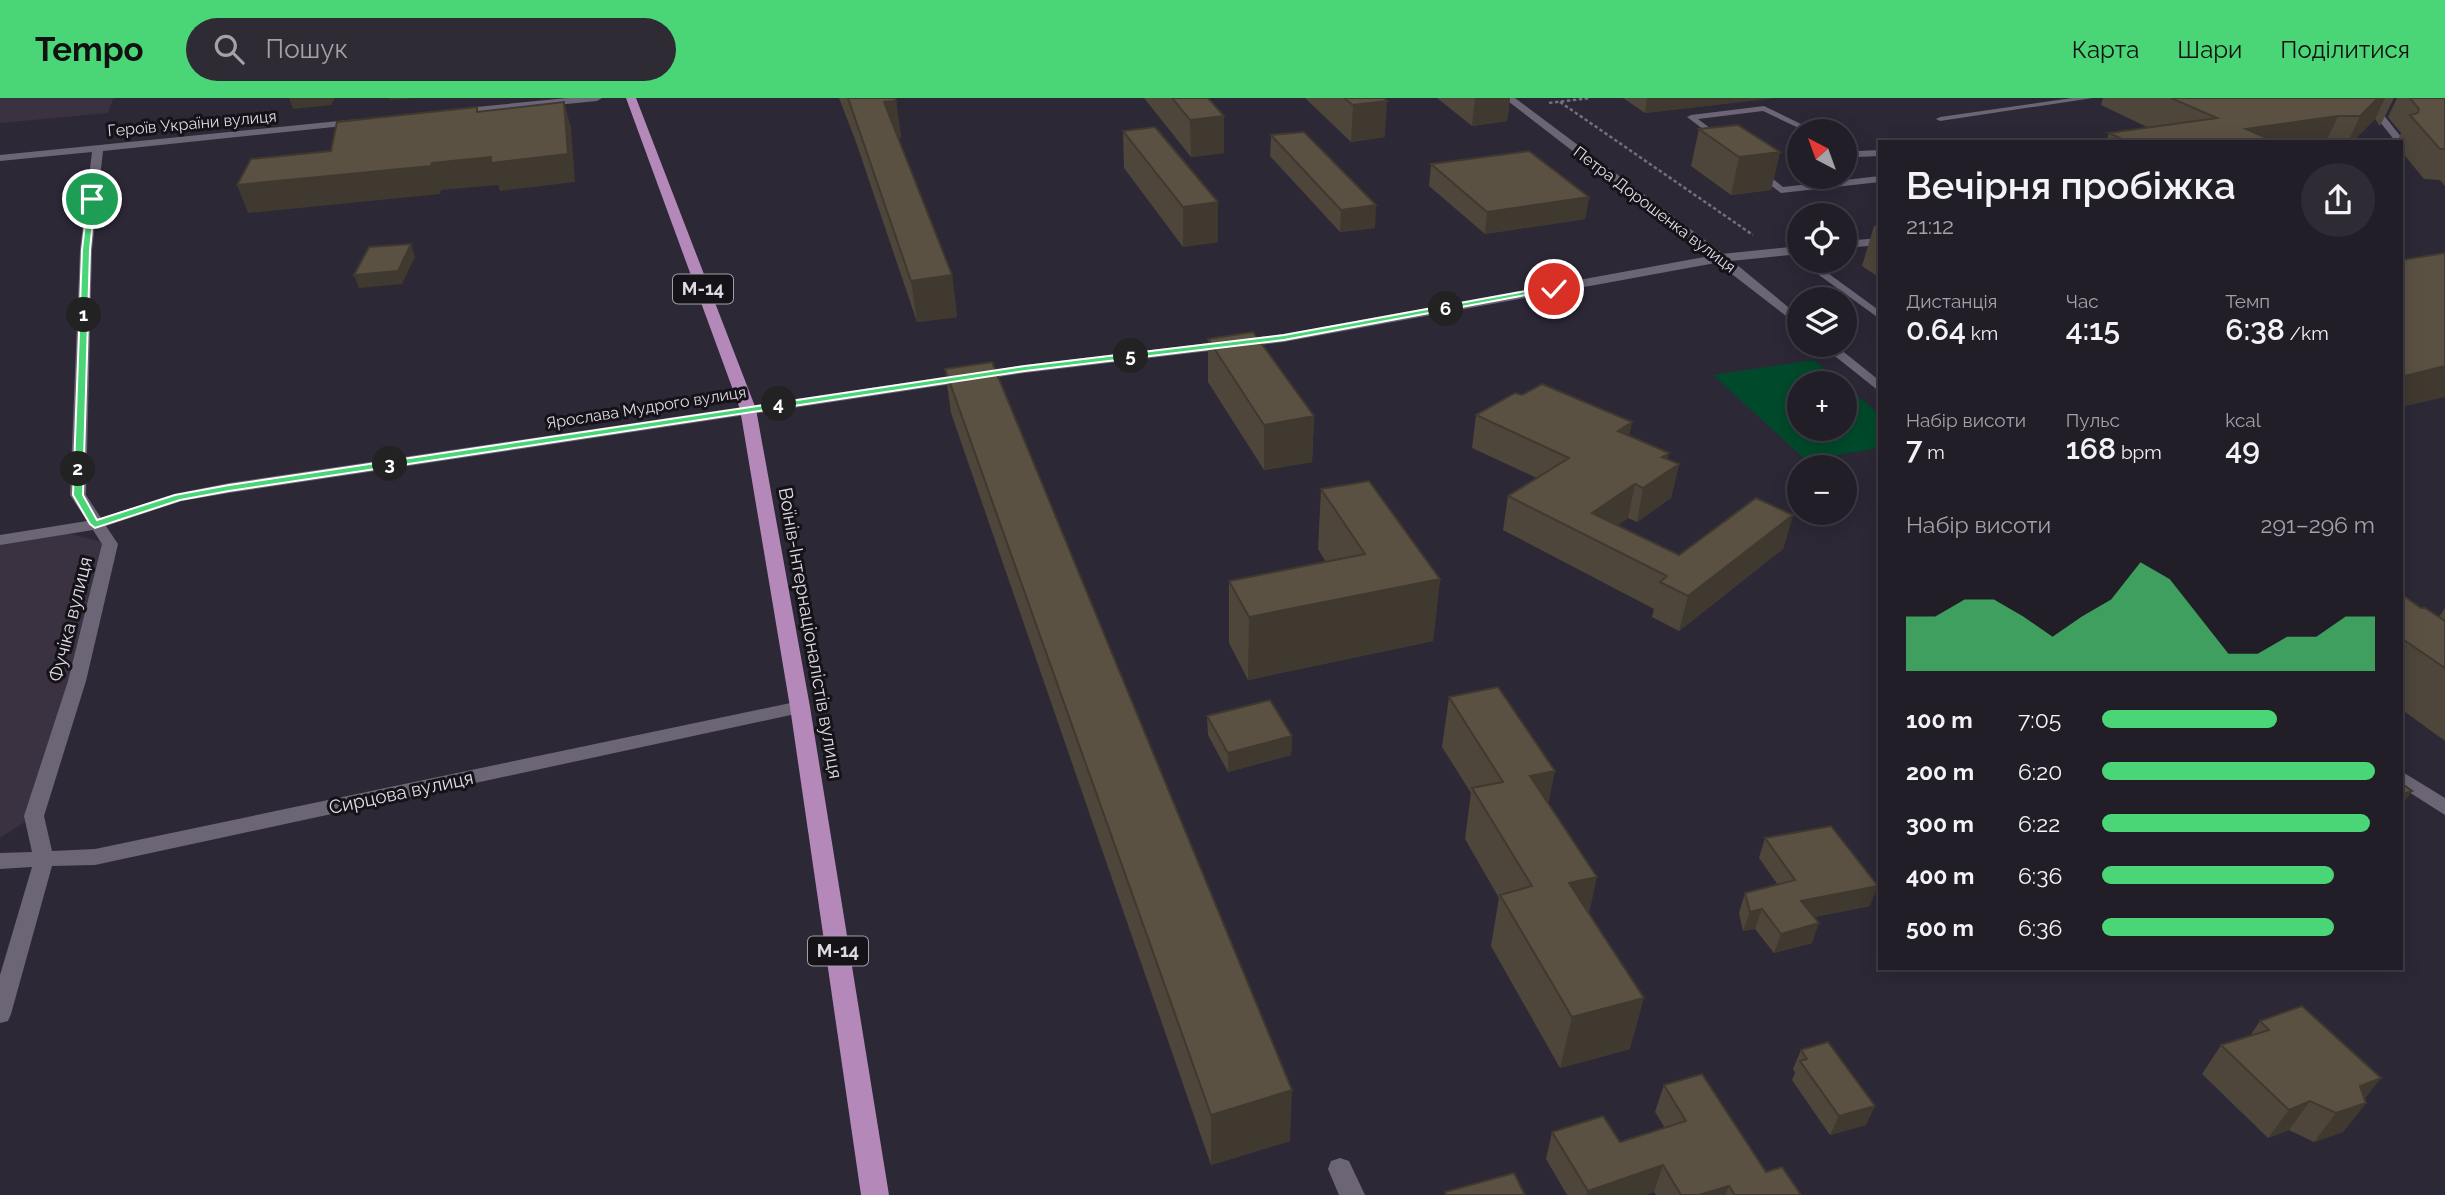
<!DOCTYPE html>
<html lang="uk">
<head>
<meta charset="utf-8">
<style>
  body { margin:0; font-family:Raleway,sans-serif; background:#2e2b34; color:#f1f3f6; height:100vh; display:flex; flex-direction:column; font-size:26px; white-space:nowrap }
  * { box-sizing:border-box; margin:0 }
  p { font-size:23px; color:#a2a2a8 }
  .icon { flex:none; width:38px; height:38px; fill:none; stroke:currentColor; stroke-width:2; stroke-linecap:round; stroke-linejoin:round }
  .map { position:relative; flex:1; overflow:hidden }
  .details { position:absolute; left:1878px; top:42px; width:525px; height:830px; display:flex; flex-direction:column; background:#221e28; border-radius:0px; box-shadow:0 4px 18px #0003,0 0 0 2px #3f3c45 }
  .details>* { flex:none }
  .needle { width:46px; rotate:319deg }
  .tools { position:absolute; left:1787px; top:21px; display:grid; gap:14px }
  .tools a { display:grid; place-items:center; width:70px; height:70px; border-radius:50%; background:#221e28; box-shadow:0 4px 18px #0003,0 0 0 2px #3f3c45; font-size:35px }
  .pin { position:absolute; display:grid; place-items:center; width:60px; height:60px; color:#fff; margin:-30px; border:4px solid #fff; border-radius:50%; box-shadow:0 2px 7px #0007 }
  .km { position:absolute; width:35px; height:35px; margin:-18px; border-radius:50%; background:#222; color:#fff; font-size:19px; line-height:35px; text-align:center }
  .round { display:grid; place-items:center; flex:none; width:74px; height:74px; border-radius:37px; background:#2e2b34 }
  .head { display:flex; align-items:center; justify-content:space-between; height:119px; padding:0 28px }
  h1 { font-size:38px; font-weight:600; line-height:52px }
  .metrics { display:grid; grid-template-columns:repeat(3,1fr); gap:10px; height:119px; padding:7px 28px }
  .metrics div { display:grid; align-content:center }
  .metrics b { font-size:30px; font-weight:600 }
  .metrics small { font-size:19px; font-weight:400 }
  .metrics p { font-size:19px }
  .chart { height:196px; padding:14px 28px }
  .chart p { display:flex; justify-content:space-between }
  .chart svg { width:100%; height:126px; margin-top:7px; fill:#4ad677; opacity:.7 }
  ul { padding:0 28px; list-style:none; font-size:23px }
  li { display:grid; grid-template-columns:112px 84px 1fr; align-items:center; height:52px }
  li i { height:18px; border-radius:9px; background:#4ad677 }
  header { display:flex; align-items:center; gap:42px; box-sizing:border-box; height:98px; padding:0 35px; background:#4ad677; color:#111 }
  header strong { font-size:33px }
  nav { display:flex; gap:38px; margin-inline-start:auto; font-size:24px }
  .search { width:490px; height:63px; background:#2e2b34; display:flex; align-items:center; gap:18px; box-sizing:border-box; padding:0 24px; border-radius:38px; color:#a2a2a8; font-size:26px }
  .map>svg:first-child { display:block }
  .industrial { fill:#3a3141 }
  .green { fill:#004a2b }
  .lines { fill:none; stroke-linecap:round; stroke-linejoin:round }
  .path { stroke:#736f7b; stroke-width:2.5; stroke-dasharray:3.5 2.5; stroke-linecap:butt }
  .service { fill:#6b6575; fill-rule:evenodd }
  .pedestrian { fill:#6b6575; fill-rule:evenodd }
  .minor { fill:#6b6575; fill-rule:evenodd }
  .tertiary { fill:#6b6575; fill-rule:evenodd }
  .trunk { fill:#b489ba; fill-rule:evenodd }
  .wall { fill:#4e463a }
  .shaded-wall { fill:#40392f }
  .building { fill:#5b5143; stroke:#40392f; stroke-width:2 }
  .route { fill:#4ad677; stroke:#fff; stroke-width:2 }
  .labels { text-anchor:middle; stroke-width:6; stroke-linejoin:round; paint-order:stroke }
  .far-street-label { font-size:16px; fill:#dedbe4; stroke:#151218 }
  .shield { fill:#151218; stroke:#a29fa7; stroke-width:2 }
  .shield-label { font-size:18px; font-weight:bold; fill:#dedbe4 }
  .street-label { font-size:19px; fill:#dedbe4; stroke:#151218 }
</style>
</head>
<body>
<header>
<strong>Tempo</strong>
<div class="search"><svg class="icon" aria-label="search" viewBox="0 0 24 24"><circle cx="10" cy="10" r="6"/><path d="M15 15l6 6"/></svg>Пошук</div>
<nav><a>Карта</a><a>Шари</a><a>Поділитися</a></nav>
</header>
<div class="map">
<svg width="2445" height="1097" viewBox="0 0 2445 1097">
  <rect width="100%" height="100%" fill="#2d2836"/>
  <path class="industrial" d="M0,0H118L113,1L108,15L0,25Z
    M59,433L110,446L34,718L0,740V442Z"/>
  <path class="green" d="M1814,262L1842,285H1799V331H1844L1845,287L1879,316V350L1806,362L1713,277Z"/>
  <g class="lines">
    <path class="path" d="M1560,4L1753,137
      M1549,5L1590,0"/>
    <path class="service" d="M2072,0H2093L1940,23L1936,21L1940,19Z
      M1764,8L1815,33H1805L1763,13L1698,21L1723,40V44H1720L1687,19L1691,17Z
      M2370,9L2378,10L2402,40V44H2396L2372,14L2367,13V9Z
      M1844,47L1858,53L1880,52V58L1857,59L1844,53Z
      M1757,73H1763L1783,89L1880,78V84L1781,95L1757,77Z
      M1819,173H1825L1880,213V221L1819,177Z"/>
    <path class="pedestrian" d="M1880,140V147L1844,150V143Z
      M1799,148V156L1721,164L1284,244L1277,240L1284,236L1721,156Z"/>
    <path class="minor" d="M567,0H602L597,3L456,17L451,14L456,11Z
      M359,21L363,22V26L103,53L92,152L86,397L101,420L174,396L229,385L1025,267L1284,236L1291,240L1284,244L1025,275L229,395L182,403L106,428L118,446L86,583L44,718L52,753L95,751L800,603L809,609L800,615L95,767L52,768L11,916L8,923L0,925V877L32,769L0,771V755L32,754L24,718L68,583L102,446L93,432L0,447V437L87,423L70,397L80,152L92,54L0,63V57Z
      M1340,1060L1349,1063L1365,1097H1339L1328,1071L1331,1063Z"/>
    <path class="tertiary" d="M1504,0H1515L1725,157L1799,218V228Z
      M1821,247H1835L1880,283V294Z
      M2401,673L2445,700V717L2401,689Z"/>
    <path class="trunk" d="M626,0H636L756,311L810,609L889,1097H861L790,609L740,311Z"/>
  </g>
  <path class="wall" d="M839,0H895L896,3L901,39L898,40L952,177L957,219L917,224L856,44Z
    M1144,0H1208L1224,18V55L1191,59Z
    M1305,0H1384L1385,39L1351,44Z
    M1437,0H1510L1507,23L1472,28Z
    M1623,0H1774L1645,15Z
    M2103,0H2394L2380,28L2375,21L2352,44H2106L2109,35L2149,30L2101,7Z
    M2397,0H2445V88L2440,82L2424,81L2401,53V44H2397L2401,35L2388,19Z
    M1699,31L1780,54L1771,92L1731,97L1691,68Z
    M1123,33L1218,144L1183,149L1124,70Z
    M1271,37L1375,130L1340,134L1270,58Z
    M1431,66L1589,99L1585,121L1485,136L1429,88Z
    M1880,127V180L1862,168L1874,128Z
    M1208,241L1314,318L1312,364L1264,372L1208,284Z
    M945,271L1290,1043L1211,1067L951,315Z
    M1522,297L1632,324L1629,337L1667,361L1679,366L1671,400L1637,424L1628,420L1618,427L1679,457L1793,417L1783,451L1679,533L1652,519L1654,511L1503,432L1508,398L1537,380L1472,350L1476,317Z
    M1321,391L1440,481L1433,543L1248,582L1229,545V483L1326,464L1318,451Z
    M2401,496L2421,510L2439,519L2445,510V643L2401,611Z
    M1449,599L1549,706L1589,815L1630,951L1560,970L1491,848L1499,800L1465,741L1471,695L1442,649Z
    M1207,618L1292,638L1291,657L1228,674L1208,637Z
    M1765,740L1870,808L1814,819L1812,845L1774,855L1755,831L1743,833L1739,815L1745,795L1778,787L1759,760Z
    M2260,923L2381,980L2364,1001L2366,1005L2343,1034L2314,1044L2289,1032L2268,1040L2202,976L2221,947L2250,938Z
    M1801,952L1866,1027L1830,1037L1792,982L1795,975L1793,971Z
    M1664,987L1766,1074L1801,1097H1656L1654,1094L1645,1097H1567L1546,1061L1552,1034L1620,1044L1665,1030L1655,1014Z"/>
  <path class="shaded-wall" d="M289,0H335L331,7L293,11Z
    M389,0H416L390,2Z
    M1475,0H1510L1507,23L1472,28Z
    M1647,0H1774L1645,15Z
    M2378,0H2385L2375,21L2352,44H2348L2360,18Z
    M896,3L901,39L889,40L884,4Z
    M1387,3L1385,39L1351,44L1353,7Z
    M564,4L571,30L575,84L500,93L498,87L441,92L440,96L248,115L237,87L432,65Z
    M1224,18V55L1191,59L1190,22Z
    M2338,18L2326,44H2241L2246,31Z
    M1780,54L1771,92L1731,97L1739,59Z
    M1589,99L1585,121L1485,136L1487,114Z
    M1218,104V144L1183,149V109Z
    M1376,107L1375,130L1340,134L1341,112Z
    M411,146L415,159L402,186L359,190L354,177Z
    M952,177L957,219L917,224L911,183Z
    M2445,268V299L2401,309V279Z
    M1314,318L1312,364L1264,372V327Z
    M1632,324L1625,357L1618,333Z
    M1669,355L1664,376L1679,366L1671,400L1637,424L1643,390L1662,359Z
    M1635,386L1628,420L1596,443L1592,415Z
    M1793,417L1783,451L1679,533L1688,498Z
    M1440,481L1433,543L1248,582L1249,519Z
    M1292,638L1291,657L1228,674V655Z
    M1555,673L1545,723L1530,678Z
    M2412,693L2401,709V697Z
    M1597,779L1586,830L1569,785Z
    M1878,788L1870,808L1794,823L1801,803Z
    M1762,811L1755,831L1743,833L1750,814Z
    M1819,825L1812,845L1774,855L1781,836Z
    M1644,900L1630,951L1560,970L1572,919Z
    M2381,980L2359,1008L2366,1005L2343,1034L2314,1044L2336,1015L2360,988Z
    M1292,992L1290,1043L1211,1067V1017Z
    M2310,1003L2289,1032L2268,1040L2289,1012Z
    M1875,1008L1866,1027L1830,1037L1839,1018Z
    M1663,1067L1654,1094L1645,1097H1587L1588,1093Z
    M1729,1088L1725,1097H1699Z"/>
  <path class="building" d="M848,0H895L896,3L884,4L952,177L911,183Z
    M1172,0H1208L1224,18L1190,22Z
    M1344,0H1384L1387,3L1353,7Z
    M2171,0H2378L2360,18H2338L2246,31L2276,44H2128L2109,35L2217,20Z
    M2410,0H2445V51H2440L2410,17L2418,15L2419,11Z
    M564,4L568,56L491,65V59L432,65L431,68L237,87L251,61L331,53L337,24L477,9V14Z
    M1738,27L1780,54L1739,59L1699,31Z
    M1155,29L1218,104L1183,109L1123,33Z
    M1304,34L1376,107L1341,112L1271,37Z
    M1529,53L1589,99L1487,114L1431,66Z
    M411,146L398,173L354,177L369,149Z
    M2445,155V268L2401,279V162Z
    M1253,234L1314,318L1264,327L1208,241Z
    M992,264L1292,992L1211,1017L945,271Z
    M1542,286L1632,324L1618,333L1669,355L1662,359L1679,366L1643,390L1635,386L1592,415L1679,457L1756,400L1793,417L1688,498L1660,484L1667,478L1508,398L1569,360L1476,317L1515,295L1522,297Z
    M1369,383L1440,481L1249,519L1229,483L1365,456L1321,391Z
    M2401,496L2421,510H2425L2445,523V570L2401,540Z
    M1498,589L1555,673L1530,678L1597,779L1569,785L1644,900L1572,919L1500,797L1532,788L1472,690L1503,684L1449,599Z
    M1270,602L1292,638L1228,655L1207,618Z
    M2401,685L2412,693L2401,697Z
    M1831,728L1878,788L1801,803L1819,825L1781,836L1762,811L1750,814L1745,795L1795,782L1765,740Z
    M2302,908L2381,980L2360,988L2366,1005L2336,1015L2310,1003L2289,1012L2221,947L2269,932L2260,923Z
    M1828,944L1875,1008L1839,1018L1800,963L1807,961L1801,952Z
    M1702,976L1766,1074L1782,1069L1801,1097H1735L1729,1088L1699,1097H1681L1663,1067L1588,1093L1552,1034L1603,1018L1620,1044L1686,1023L1664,987Z
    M1514,1075L1525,1097H1446L1445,1094Z"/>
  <path class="route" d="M92,99L95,101L90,152L83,397L97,422L175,397L229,387L1025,268L1284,237L1554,188L1558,191L1284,242L1025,273L229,393L180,402L95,430L90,426L73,397L82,152L88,101Z"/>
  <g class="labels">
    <g class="far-street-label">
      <text transform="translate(192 25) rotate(-5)" y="6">Героїв України вулиця</text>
      <text transform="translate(1655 111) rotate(37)" y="6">Петра Дорошенка вулиця</text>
      <text transform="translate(646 309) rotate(-9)" y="6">Ярослава Мудрого вулиця</text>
    </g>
    <g class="shield">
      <rect x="673" y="176.5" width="60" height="29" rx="5"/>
      <rect x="808" y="838.5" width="60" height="29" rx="5"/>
    </g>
    <g class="shield-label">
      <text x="703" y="197">М-14</text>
      <text x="838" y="859">М-14</text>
    </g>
    <g class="street-label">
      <text transform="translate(70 521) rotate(-76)" y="7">Фучіка вулиця</text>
      <text transform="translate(811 535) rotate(80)" y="7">Воїнів-Інтернаціоналістів вулиця</text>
      <text transform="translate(401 694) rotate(-12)" y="7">Сирцова вулиця</text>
    </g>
  </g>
</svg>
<div class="tools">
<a><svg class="needle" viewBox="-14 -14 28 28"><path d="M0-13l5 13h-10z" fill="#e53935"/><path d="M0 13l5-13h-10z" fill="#a2a2a8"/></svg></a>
<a><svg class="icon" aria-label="locate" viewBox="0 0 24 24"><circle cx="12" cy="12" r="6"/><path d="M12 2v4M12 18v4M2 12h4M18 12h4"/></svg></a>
<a><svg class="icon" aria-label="layers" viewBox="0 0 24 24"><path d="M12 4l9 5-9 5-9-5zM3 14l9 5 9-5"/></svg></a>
<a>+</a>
<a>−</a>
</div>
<div class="pin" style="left:92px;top:101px;background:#1e9e55"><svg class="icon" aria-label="arrive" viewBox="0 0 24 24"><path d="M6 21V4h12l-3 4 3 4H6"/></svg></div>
<div class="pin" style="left:1554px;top:191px;background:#d93025"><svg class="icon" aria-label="check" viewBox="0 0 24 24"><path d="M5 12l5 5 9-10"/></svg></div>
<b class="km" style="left:84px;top:217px">1</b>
<b class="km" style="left:78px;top:371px">2</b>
<b class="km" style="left:390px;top:366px">3</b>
<b class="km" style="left:779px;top:306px">4</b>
<b class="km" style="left:1131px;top:258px">5</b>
<b class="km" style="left:1446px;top:211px">6</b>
<section class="details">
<div class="head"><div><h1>Вечірня пробіжка</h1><p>21:12</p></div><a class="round"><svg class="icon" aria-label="share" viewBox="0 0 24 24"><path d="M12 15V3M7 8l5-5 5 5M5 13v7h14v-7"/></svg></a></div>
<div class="metrics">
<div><p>Дистанція</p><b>0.64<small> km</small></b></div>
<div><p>Час</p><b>4:15</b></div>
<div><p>Темп</p><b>6:38<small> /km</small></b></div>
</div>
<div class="metrics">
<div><p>Набір висоти</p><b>7<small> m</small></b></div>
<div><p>Пульс</p><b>168<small> bpm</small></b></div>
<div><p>kcal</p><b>49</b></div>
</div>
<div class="chart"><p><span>Набір висоти</span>291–296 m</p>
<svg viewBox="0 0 160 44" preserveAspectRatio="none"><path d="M0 44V25L10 25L20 19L30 19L40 25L50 32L60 25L70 19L80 6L90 12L100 25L110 38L120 38L130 32L140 32L150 25L160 25V44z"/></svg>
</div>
<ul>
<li><b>100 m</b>7:05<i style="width:64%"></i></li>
<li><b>200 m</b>6:20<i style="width:100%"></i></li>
<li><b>300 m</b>6:22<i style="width:98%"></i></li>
<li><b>400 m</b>6:36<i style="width:85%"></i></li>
<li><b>500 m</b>6:36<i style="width:85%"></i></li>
</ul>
</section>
</div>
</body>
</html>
